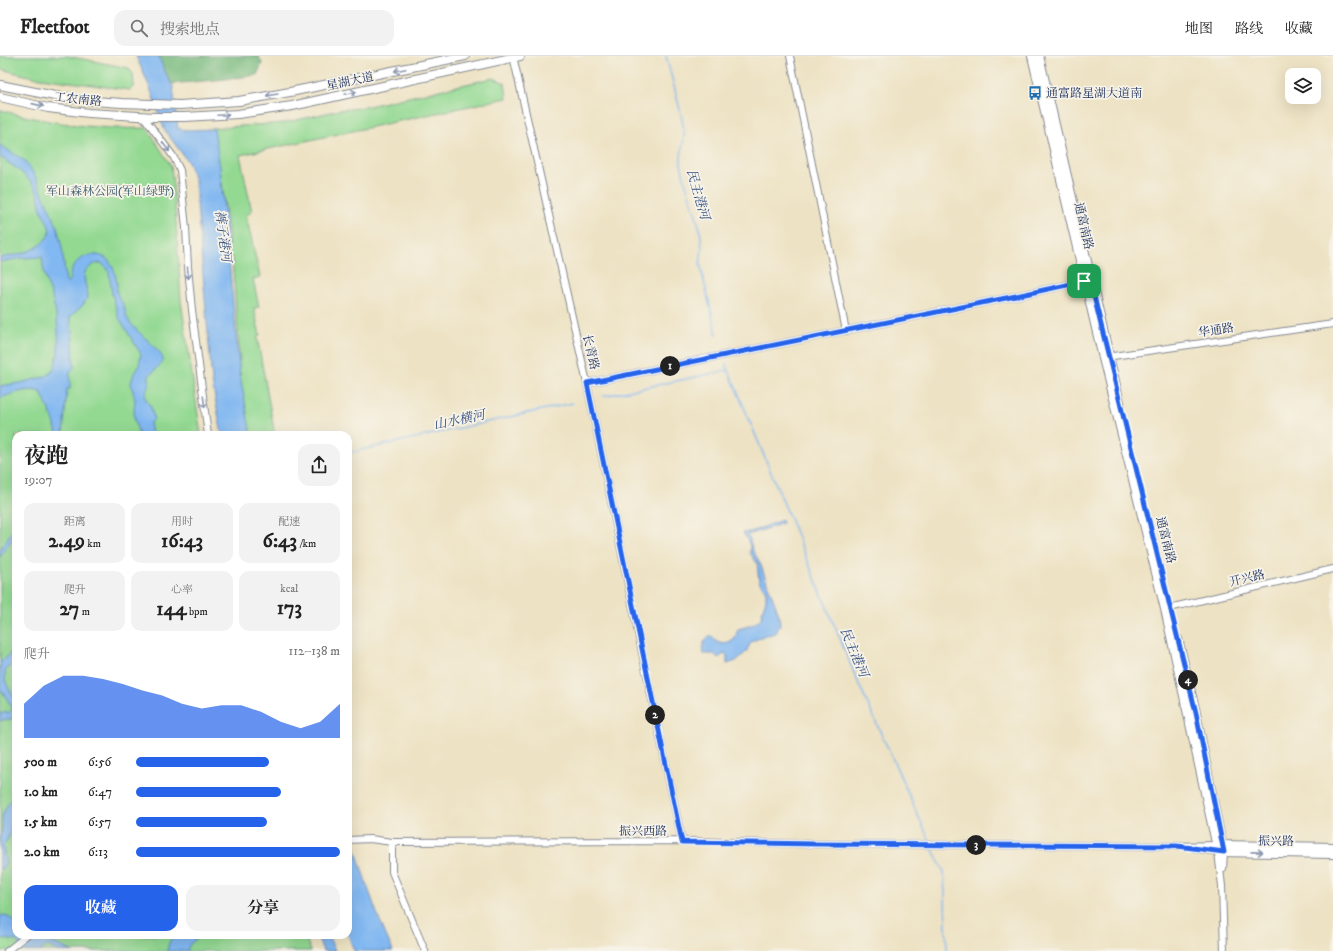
<!DOCTYPE html>
<html lang="zh">
<head>
<meta charset="utf-8">
<style>
  body { margin:0; font-family:"IM FELL DW Pica","Noto Serif SC",serif; background:#f2f2f2; color:#222; height:100vh; display:flex; flex-direction:column; font-size:15px; white-space:nowrap }
  * { box-sizing:border-box; margin:0 }
  p { font-size:13px; color:#767676 }
  .icon { flex:none; width:22px; height:22px; fill:none; stroke:currentColor; stroke-width:2; stroke-linecap:round; stroke-linejoin:round }
  .map { position:relative; flex:1; overflow:hidden }
  .drawer { position:absolute; left:12px; top:375px; width:340px; height:508px; display:flex; flex-direction:column; background:#fff; border-radius:12px; box-shadow:0 4px 16px #0002 }
  .drawer>* { flex:none }
  .tools { position:absolute; left:1285px; top:12px; display:grid; gap:8px }
  .tools a { display:grid; place-items:center; width:36px; height:36px; border-radius:8px; background:#fff; box-shadow:0 4px 16px #0002; font-size:20px }
  .pin { position:absolute; display:grid; place-items:center; width:34px; height:34px; color:#fff; margin:-17px; border-radius:8px; box-shadow:0 2px 6px #0006 }
  .km { position:absolute; width:20px; height:20px; margin:-10px; border-radius:50%; background:#222; color:#fff; font-size:11px; line-height:20px; text-align:center }
  .round { display:grid; place-items:center; flex:none; width:42px; height:42px; border-radius:12px; background:#f2f2f2 }
  .head { display:flex; align-items:center; justify-content:space-between; height:68px; padding:0 12px }
  h1 { font-size:22px; font-weight:700; line-height:30px }
  .metrics { display:grid; grid-template-columns:repeat(3,1fr); gap:6px; height:68px; padding:4px 12px }
  .metrics div { display:grid; align-content:center; border-radius:10px; background:#f2f2f2; text-align:center }
  .metrics b { font-size:20px; font-weight:700 }
  .metrics small { font-size:11px; font-weight:400 }
  .metrics p { font-size:11px }
  .chart { height:112px; padding:8px 12px }
  .chart p { display:flex; justify-content:space-between }
  .chart svg { width:100%; height:72px; margin-top:4px; fill:#2563eb; opacity:.7 }
  .action { display:flex; gap:8px; margin-top:auto; padding:8px 12px }
  .action a { flex:1; height:46px; border-radius:12px; background:#2563eb; color:#fff; font-size:16px; font-weight:700; line-height:46px; text-align:center }
  .action a+a { background:#f2f2f2; color:#222 }
  ul { padding:0 12px; list-style:none; font-size:13px }
  li { display:grid; grid-template-columns:64px 48px 1fr; align-items:center; height:30px }
  li i { height:10px; border-radius:5px; background:#2563eb }
  header { display:flex; align-items:center; gap:24px; box-sizing:border-box; height:56px; padding:0 20px; background:#fff; border-bottom:1px solid #e0e0e0 }
  header strong { font-size:19px }
  nav { display:flex; gap:22px; margin-inline-start:auto; font-size:14px }
  .search { width:280px; height:36px; background:#f2f2f2; display:flex; align-items:center; gap:10px; box-sizing:border-box; padding:0 14px; border-radius:12px; color:#767676; font-size:15px }
  .map>svg:first-child { display:block }
  .green { fill:#93d992; stroke:#578478 }
  .forest { fill:#76b97c; stroke:#48746d }
  .water { fill:#82b8f1; stroke:#4e74a8 }
  .lines { fill:none; stroke-linecap:round; stroke-linejoin:round }
  .stream { stroke:#82b8f1; stroke-width:1.5 }
  .minor-casing { stroke:#848890; stroke-width:8 }
  .major-casing { stroke:#848890; stroke-width:10 }
  .minor { stroke:#fff; stroke-width:6 }
  .major { stroke:#fff; stroke-width:8 }
  .oneway { stroke:#8d97ae }
  .route-casing { stroke:#fff; stroke-width:8 }
  .route { stroke:#2563eb; stroke-width:5 }
  .labels { text-anchor:middle; stroke-width:3.5; stroke-linejoin:round; paint-order:stroke }
  .street-label { font-size:12px; fill:#1b2f5e; stroke:#f7f3e8 }
  .poi-label { font-size:12px; fill:#1b2f5e; stroke:#f7f3e8; text-anchor:start }
  .park-label { font-size:12px; fill:#395a6b; stroke:#f7f3e8 }
  .water-label { font-size:13px; font-style:italic; fill:#355183; stroke:#f7f3e8 }
</style>
</head>
<body>
<header>
<strong>Fleetfoot</strong>
<div class="search"><svg class="icon" aria-label="search" viewBox="0 0 24 24"><circle cx="10" cy="10" r="6"/><path d="M15 15l6 6"/></svg>搜索地点</div>
<nav><a>地图</a><a>路线</a><a>收藏</a></nav>
</header>
<div class="map">
<svg width="1333" height="895" viewBox="0 0 1333 895">
  <rect width="100%" height="100%" fill="#f7f3e8"/>
  <filter id="ink" filterUnits="userSpaceOnUse"><feTurbulence type="fractalNoise" baseFrequency=".025" numOctaves="2"/><feDisplacementMap in="SourceGraphic" scale="8" xChannelSelector="R" yChannelSelector="G"/><feConvolveMatrix kernelMatrix="1 2 1 2 8 2 1 2 1" color-interpolation-filters="sRGB"/></filter>
  <filter id="wash" filterUnits="userSpaceOnUse"><feTurbulence type="fractalNoise" baseFrequency=".012" numOctaves="4" result="noise"/><feDisplacementMap in="SourceGraphic" scale="16" xChannelSelector="R" yChannelSelector="G"/><feGaussianBlur stdDeviation="0.9" result="paint"/><feColorMatrix in="noise" values="0 0 0 0 0 0 0 0 0 0 0 0 0 0 0 0 0 1.4 0 .05"/><feComposite in="paint" operator="in"/></filter>
  <g filter="url(#wash)">
    <rect width="100%" height="100%" fill="#ede2c3"/>
    <path class="green" d="M0,0H67L129,12L133,18L134,30L130,34L33,21L0,13Z
      M493,22L505,27L507,42L240,99L252,156L246,159L260,221L253,223L259,251L254,252L260,279L257,281L275,379H250L238,306L240,305L232,201L230,200L228,183L229,182L222,126L212,72L284,67L339,54L360,52Z
      M0,54C48,67 98,74 147,72L171,110L175,149L181,245L201,379H16V879H304L311,895H0Z"/>
    <path class="forest" d="M155,0H258L262,7L257,19L226,23L170,28Z"/>
    <path class="water" d="M136,0H159L163,12L173,31L178,73L189,74L214,73L220,111L240,320L251,379H222L212,325L195,124L188,106L164,73L150,32Z
      M0,89L25,105L34,118L57,170L62,192L66,226H69C70,217 72,210 79,204C84,201 90,198 96,199C112,200 115,215 117,228C117,231 116,234 117,237C118,241 121,244 123,248C126,253 125,260 129,265C135,275 163,295 163,304C162,310 152,315 149,320V328L145,339L146,344L151,351L154,363L150,367L152,379H139L134,362V354L135,344L131,327L134,317L139,309L141,298L119,262L112,238L109,216L102,207C97,207 93,208 90,211C79,217 87,230 88,240L83,249L70,261L73,286L74,311L70,317V333H67L63,379H57L54,365L41,336C28,331 12,338 0,342V330L20,327L47,320C64,308 58,267 54,249C52,238 47,228 44,217C43,212 43,206 42,201L22,202L0,206V202C19,198 41,196 50,176C49,166 42,159 40,150C39,146 39,142 38,138C31,121 15,111 0,101Z
      M782,464L783,467L754,477L747,479L750,483L752,493L760,507L779,559L780,569L776,577L763,580L751,586L746,596L736,605L727,608V600L724,598L718,602L714,598H703C702,590 703,586 709,580C713,581 714,583 717,586C722,589 731,588 735,582C736,580 737,576 738,573C749,570 757,569 763,559L762,556L766,543V536L759,525L757,507L750,497V490L747,483L743,477L753,475Z
      M16,469V478L0,501V494Z
      M16,590V607L9,612H7C0,627 13,634 16,646C17,651 16,657 16,662L3,664L0,665V658L6,656L8,657L13,653L0,632V606L7,601Z
      M16,728V757L9,781L3,790L6,807L0,815V780C4,773 1,765 3,758C7,747 15,740 16,728Z
      M348,769C361,811 374,855 393,895H354L348,879Z
      M5,859L16,866V879H31L35,882L53,887L72,895H58L48,890L45,891L41,895H26L16,885L0,882V860Z
      M173,879H203C196,883 189,886 187,895H167L169,887Z
      M317,879H328L335,895H323Z"/>
    <g class="lines">
      <path class="stream" d="M666,0C672,24 680,49 684,74C685,85 680,97 681,107C686,142 708,172 700,208L717,280
        M726,308L857,624L930,786
        M604,340L729,314
        M348,397L573,347
        M931,790L944,816L947,895"/>
    </g>
  </g>
  <g filter="url(#ink)">
    <g class="lines">
      <defs>
        <path id="minor" d="M513,0L587,327L642,596L682,785
          M790,0L846,275
          M143,60L173,100L180,114L186,172L188,211L192,254L208,379
          M1106,301L1333,268
          M587,327L1016,240L1089,224
          M1165,553L1333,513
          M348,784L370,783L392,786
          M1194,792L1218,796L1222,830L1224,895
          M1223,813L1224,796
          M7,895L27,879
          M425,895L392,816V786L682,785L816,788L1177,790L1217,789"/>
        <path id="major" d="M1032,0L1103,302L1165,553L1218,796L1333,798
          M1039,0L1120,347
          M0,29L55,40L93,45L122,47L180,49L239,45L290,36L465,0
          M0,41L48,52L89,57L154,61H184L238,58L292,50L520,0
          M1178,583L1196,657L1221,785
          M1217,789L1333,791"/>
      </defs>
      <use href="#minor" class="minor-casing"/>
      <use href="#major" class="major-casing"/>
      <use href="#minor" class="minor"/>
      <use href="#major" class="major"/>
    </g>
    <defs><path id="oneway-shaft" d="M-6 0H5M1.5-3L5.5 0L1.5 3" fill="none" stroke-width="1.6" stroke-linecap="round" stroke-linejoin="round"/></defs>
    <g class="oneway">
      <use href="#oneway-shaft" transform="translate(400 14) rotate(168)"/>
      <use href="#oneway-shaft" transform="translate(351 37) rotate(-12)"/>
      <use href="#oneway-shaft" transform="translate(272 39) rotate(171)"/>
      <use href="#oneway-shaft" transform="translate(38 49) rotate(13)"/>
      <use href="#oneway-shaft" transform="translate(223 59) rotate(-3)"/>
      <use href="#oneway-shaft" transform="translate(166 91) rotate(53)"/>
      <use href="#oneway-shaft" transform="translate(188 217) rotate(85)"/>
      <use href="#oneway-shaft" transform="translate(204 346) rotate(83)"/>
      <use href="#oneway-shaft" transform="translate(1257 796) rotate(1)"/>
    </g>
  </g>
  <g class="lines" filter="url(#ink)">
    <defs>
      <path id="route" d="M1090,224L1196,657L1224,796L1177,790L816,788L682,786L587,327L1016,240Z"/>
    </defs>
    <use href="#route" class="route-casing"/>
    <use href="#route" class="route"/>
  </g>
  <defs>
    <symbol id="bus-bare" viewBox="-9 -9 18 18"><path d="M-5-6H5V4H4V6H2V4H-2V6H-4V4H-5ZM-3.5-4V0h7V-4ZM-3.5 1.2v1.5H-2V1.2ZM2 1.2v1.5H3.5V1.2Z" fill="#1f6fb2" stroke="#f7f3e8" stroke-width="2.5" paint-order="stroke"/></symbol>
  </defs>
  <g fill-rule="evenodd">
    <use href="#bus-bare" x="1025" y="27" width="20" height="20"/>
  </g>
  <g class="labels">
    <g class="street-label">
      <text transform="translate(350 25) rotate(-12)" y="4">星湖大道</text>
      <text transform="translate(78 43) rotate(6)" y="4">工农南路</text>
      <text transform="translate(1084 170) rotate(77)" y="4">通富南路</text>
      <text transform="translate(1216 274) rotate(-9)" y="4">华通路</text>
      <text transform="translate(591 296) rotate(77)" y="4">长青路</text>
      <text transform="translate(1166 484) rotate(76)" y="4">通富南路</text>
      <text transform="translate(1247 522) rotate(-13)" y="4">开兴路</text>
      <text x="643" y="779">振兴西路</text>
      <text transform="translate(1276 785) rotate(1)" y="4">振兴路</text>
    </g>
    <g class="poi-label">
      <text x="1046" y="41">通富路星湖大道南</text>
    </g>
    <g class="park-label">
      <text x="110" y="139">军山森林公园(军山绿野)</text>
    </g>
    <g class="water-label">
      <text transform="translate(699 138) rotate(74)" y="5">民主港河</text>
      <text transform="translate(224 180) rotate(82)" y="5">裤子港河</text>
      <text transform="translate(459 363) rotate(-12)" y="5">山水横河</text>
      <text transform="translate(855 596) rotate(67)" y="5">民主港河</text>
    </g>
  </g>
</svg>
<div class="tools">
<a><svg class="icon" aria-label="layers" viewBox="0 0 24 24"><path d="M12 4l9 5-9 5-9-5zM3 14l9 5 9-5"/></svg></a>
</div>
<div class="pin" style="left:1084px;top:225px;background:#1e9e55"><svg class="icon" aria-label="arrive" viewBox="0 0 24 24"><path d="M6 21V4h12l-3 4 3 4H6"/></svg></div>
<b class="km" style="left:670px;top:310px">1</b>
<b class="km" style="left:655px;top:659px">2</b>
<b class="km" style="left:976px;top:789px">3</b>
<b class="km" style="left:1188px;top:624px">4</b>
<section class="drawer">
<div class="head"><div><h1>夜跑</h1><p>19:07</p></div><a class="round"><svg class="icon" aria-label="share" viewBox="0 0 24 24"><path d="M12 15V3M7 8l5-5 5 5M5 13v7h14v-7"/></svg></a></div>
<div class="metrics">
<div><p>距离</p><b>2.49<small> km</small></b></div>
<div><p>用时</p><b>16:43</b></div>
<div><p>配速</p><b>6:43<small> /km</small></b></div>
</div>
<div class="metrics">
<div><p>爬升</p><b>27<small> m</small></b></div>
<div><p>心率</p><b>144<small> bpm</small></b></div>
<div><p>kcal</p><b>173</b></div>
</div>
<div class="chart"><p><span>爬升</span>112–138 m</p>
<svg viewBox="0 0 160 44" preserveAspectRatio="none"><path d="M0 44V23L10 12L20 6L30 6L40 8L50 11L60 15L70 18L80 23L90 26L100 24L110 24L120 28L130 34L140 38L150 34L160 23V44z"/></svg>
</div>
<ul>
<li><b>500 m</b>6:56<i style="width:65%"></i></li>
<li><b>1.0 km</b>6:47<i style="width:71%"></i></li>
<li><b>1.5 km</b>6:57<i style="width:64%"></i></li>
<li><b>2.0 km</b>6:13<i style="width:100%"></i></li>
</ul>
<div class="action"><a>收藏</a><a>分享</a></div>
</section>
</div>
</body>
</html>
